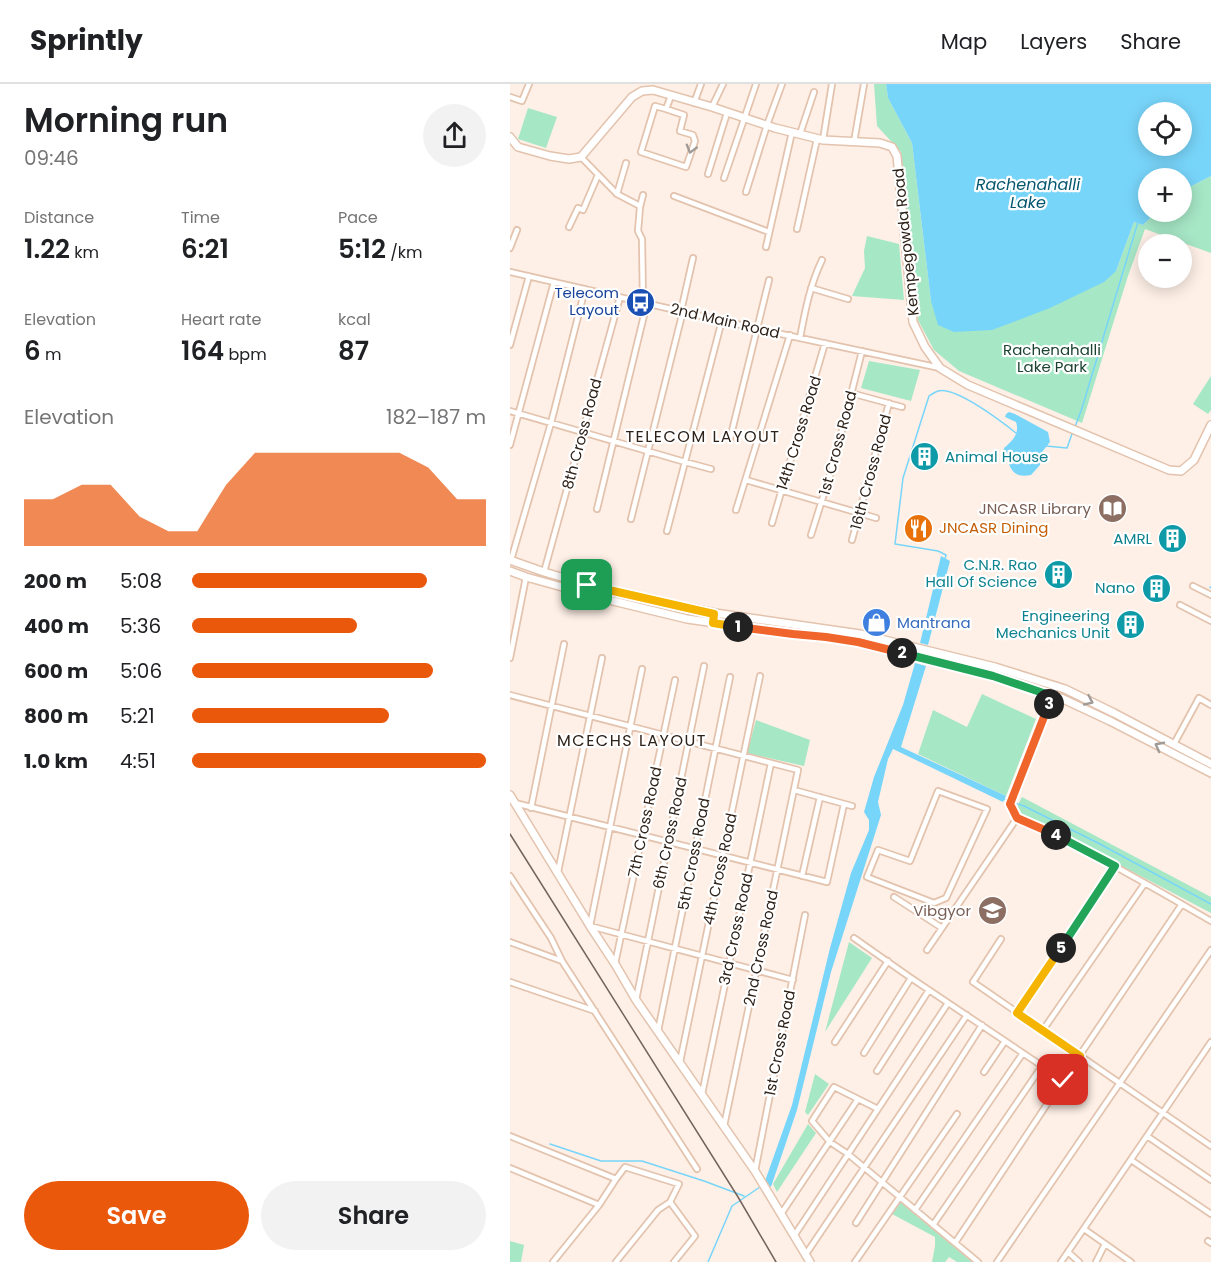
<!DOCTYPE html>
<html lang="en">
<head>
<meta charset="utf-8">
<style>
  body { margin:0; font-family:Poppins,sans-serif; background:#f2f2f2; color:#202124; height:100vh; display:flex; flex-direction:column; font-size:22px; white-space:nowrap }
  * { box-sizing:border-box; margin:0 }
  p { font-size:20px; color:#757577 }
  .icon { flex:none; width:33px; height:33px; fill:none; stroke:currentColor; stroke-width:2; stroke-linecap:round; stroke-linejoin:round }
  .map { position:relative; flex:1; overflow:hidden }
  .sheet { display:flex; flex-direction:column; background:#fff; width:510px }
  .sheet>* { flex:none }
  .fabs { position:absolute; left:628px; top:18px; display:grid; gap:12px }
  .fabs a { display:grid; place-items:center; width:54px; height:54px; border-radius:50%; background:#fff; box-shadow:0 3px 15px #0003; font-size:30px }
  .pin { position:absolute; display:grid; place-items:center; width:51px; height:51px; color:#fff; margin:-26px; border-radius:12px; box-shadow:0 3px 9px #0006 }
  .km { position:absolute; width:30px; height:30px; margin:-15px; border-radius:50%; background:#222; color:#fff; font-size:16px; line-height:30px; text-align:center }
  .round { display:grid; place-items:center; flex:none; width:63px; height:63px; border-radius:32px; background:#f2f2f2 }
  .head { display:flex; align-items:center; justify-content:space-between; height:102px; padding:0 24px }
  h1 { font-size:33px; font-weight:600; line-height:45px }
  .figures { display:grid; grid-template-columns:repeat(3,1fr); gap:9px; height:102px; padding:6px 24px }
  .figures div { display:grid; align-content:center }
  .figures b { font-size:26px; font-weight:600 }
  .figures small { font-size:16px; font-weight:400 }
  .figures p { font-size:16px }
  .chart { height:168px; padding:12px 24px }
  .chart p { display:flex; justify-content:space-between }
  .chart svg { width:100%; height:108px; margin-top:6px; fill:#ea580c; opacity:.7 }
  .cta { display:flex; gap:12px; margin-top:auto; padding:12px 24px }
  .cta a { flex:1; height:69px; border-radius:36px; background:#ea580c; color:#fff; font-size:24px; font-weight:600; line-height:69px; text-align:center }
  .cta a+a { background:#f2f2f2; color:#202124 }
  ul { padding:0 24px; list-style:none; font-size:20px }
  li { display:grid; grid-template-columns:96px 72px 1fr; align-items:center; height:45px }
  li i { height:15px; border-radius:8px; background:#ea580c }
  header { display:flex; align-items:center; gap:36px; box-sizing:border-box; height:84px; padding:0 30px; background:#fff; border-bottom:2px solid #e0e0e0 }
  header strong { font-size:28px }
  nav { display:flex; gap:33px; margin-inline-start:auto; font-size:21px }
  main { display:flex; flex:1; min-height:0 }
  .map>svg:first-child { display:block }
  .green { fill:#a6e7c6 }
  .water { fill:#78d5fa; fill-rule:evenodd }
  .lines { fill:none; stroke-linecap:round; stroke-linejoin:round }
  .stream { stroke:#78d5fa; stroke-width:1.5 }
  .street-casing { stroke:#e3c3ad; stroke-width:8 }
  .secondary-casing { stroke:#e3c3ad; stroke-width:10 }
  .street { stroke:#fff; stroke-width:4.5 }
  .secondary { stroke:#fff; stroke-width:7 }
  .rail { stroke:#71645b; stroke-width:1.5 }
  .oneway { stroke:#a09b97 }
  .split-1-casing { stroke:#fff; stroke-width:12 }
  .split-2-casing { stroke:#fff; stroke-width:12 }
  .split-3-casing { stroke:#fff; stroke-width:12 }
  .split-4-casing { stroke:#fff; stroke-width:12 }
  .split-5-casing { stroke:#fff; stroke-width:12 }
  .split-6-casing { stroke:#fff; stroke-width:12 }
  .split-1 { stroke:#f5b400; stroke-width:8 }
  .split-2 { stroke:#f0652b; stroke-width:8 }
  .split-3 { stroke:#22a559; stroke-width:8 }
  .split-4 { stroke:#f0652b; stroke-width:8 }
  .split-5 { stroke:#22a559; stroke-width:8 }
  .split-6 { stroke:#f5b400; stroke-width:8 }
  .labels { text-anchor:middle; stroke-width:4.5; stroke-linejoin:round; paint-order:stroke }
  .street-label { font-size:15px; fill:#2d2118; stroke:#fff }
  .transit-label { font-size:15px; fill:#164399; stroke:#fff; text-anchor:end }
  .park-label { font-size:15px; fill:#1c4231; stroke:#fff }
  .culture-label { font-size:15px; fill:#0d838f; stroke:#fff; text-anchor:end }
  .education-label { font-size:15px; fill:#785e54; stroke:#fff; text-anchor:end }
  .food-label { font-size:15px; fill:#c56008; stroke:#fff; text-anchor:start }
  .shop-label { font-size:15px; fill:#366cbe; stroke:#fff; text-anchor:start }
  .water-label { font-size:16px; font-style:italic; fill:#03566e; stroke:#fff }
  .neighbourhood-label { font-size:16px; letter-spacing:1.5px; fill:#2d2118; stroke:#fff }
</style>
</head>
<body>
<header>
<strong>Sprintly</strong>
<nav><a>Map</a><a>Layers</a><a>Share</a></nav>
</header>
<main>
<section class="sheet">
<div class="head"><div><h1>Morning run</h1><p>09:46</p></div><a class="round"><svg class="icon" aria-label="share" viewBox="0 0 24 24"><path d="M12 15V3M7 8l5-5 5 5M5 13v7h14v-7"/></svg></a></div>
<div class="figures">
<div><p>Distance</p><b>1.22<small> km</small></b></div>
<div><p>Time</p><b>6:21</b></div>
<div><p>Pace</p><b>5:12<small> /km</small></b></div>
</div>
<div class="figures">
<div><p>Elevation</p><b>6<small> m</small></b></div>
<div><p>Heart rate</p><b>164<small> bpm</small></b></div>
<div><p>kcal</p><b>87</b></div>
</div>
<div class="chart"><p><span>Elevation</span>182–187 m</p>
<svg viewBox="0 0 160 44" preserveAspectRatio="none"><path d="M0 44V25L10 25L20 19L30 19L40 32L50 38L60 38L70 19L80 6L90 6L100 6L110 6L120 6L130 6L140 12L150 25L160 25V44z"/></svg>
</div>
<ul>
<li><b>200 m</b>5:08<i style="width:80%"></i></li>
<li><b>400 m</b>5:36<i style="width:56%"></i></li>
<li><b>600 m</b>5:06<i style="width:82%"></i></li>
<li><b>800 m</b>5:21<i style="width:67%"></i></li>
<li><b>1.0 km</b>4:51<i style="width:100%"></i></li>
</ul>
<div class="cta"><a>Save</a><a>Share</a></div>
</section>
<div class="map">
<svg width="701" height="1178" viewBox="0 0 701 1178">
  <rect width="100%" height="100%" fill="#fef0e7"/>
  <path class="green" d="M364,0H376L378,14L402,59L421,217L606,187L624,138L633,141L646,128H672V107L701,92V169L635,145L618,192L572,339L449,287L424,266L408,236L391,68L367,42Z
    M18,24L47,33L36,64L8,55Z
    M357,152L389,160L394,216L342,212L355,184L354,167Z
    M359,277L410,286L401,317L351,304Z
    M701,292V326L698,330L683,320Z
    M472,610L526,635L496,712L408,670L423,626L457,643Z
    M246,636L300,656L294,682L237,669Z
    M512,713L701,813V829L505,726Z
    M339,858L362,874L315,948Z
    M305,990L319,1000L298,1031L295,1028Z
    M298,1040L306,1049L267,1108L263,1100Z
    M389,1117L462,1178H447L439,1173L435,1178H422L425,1162V1153L382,1130Z
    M0,1157L14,1161L11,1178H0Z"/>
  <path class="water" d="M376,0H701V92L672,107V94H639V128H646L633,141L624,138L606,187L594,198L540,224L482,246L444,248L428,241L421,217L402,59L378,14ZM672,28V62H639V28Z
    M499,328L505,330L538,348L540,358L532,368L530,381L521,391C500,395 501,382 493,367L494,364C502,357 510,350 506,338L495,333L496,330Z
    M431,472L440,477L418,561L410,559Z
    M405,579L416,582L391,663L496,712L493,718L383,665L378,675L368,718L371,731L321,888L287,1026L261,1103L255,1097L282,1021L320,864L341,789L359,746V736L354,728L364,693L393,621Z"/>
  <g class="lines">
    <path class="stream" d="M565,343L572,324L628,138
      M536,362L557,364L563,347
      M435,475L436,471L428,467L385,460L393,394L419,312C422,310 425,308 428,307C445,302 491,337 506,349
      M700,503L701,504
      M493,715L514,722L588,759L701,820
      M40,1060L91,1077H132L194,1097L234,1112
      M198,1178L222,1122L250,1103"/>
    <defs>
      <path id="street" d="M0,13L12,17L19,0
        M184,19L191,0
        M202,23L213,0
        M156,25L174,31L170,47L183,51L185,57L176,83L131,68L145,22L156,25L161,12
        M290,50L304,8
        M313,56L322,0
        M344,58L354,0
        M71,73L107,110L130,122
        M198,90L217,29
        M214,94L246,0
        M236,108L257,41L272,0
        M107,110L116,79
        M133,111L130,123L128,147L132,155L133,218
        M164,112L259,148
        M59,143L68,124L73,126L88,91
        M287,145L307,55
        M256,163L282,48
        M0,164L7,146
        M0,188L248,245L430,284
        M301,204L338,215
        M171,227L183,174
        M290,254C295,227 300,201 312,176
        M0,261L19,192
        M341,309L392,323
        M0,327L175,378L201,385
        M220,355L259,196
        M0,361L44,198
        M236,396L366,434
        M87,425L137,219
        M226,426L280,251
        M121,435L173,227
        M262,439L315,259
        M157,447L212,236
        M301,451L324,378L352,267
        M342,456L379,319
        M1,476L41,339L75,205
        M34,488L110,213
        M683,502L701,511
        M670,521L701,537
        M0,574L16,493
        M132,585L80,842L283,896
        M546,601L500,720L507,734C574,763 637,800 701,837
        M0,611L288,686L214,1042
        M664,660L689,614L701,621
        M284,706L342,722
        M428,707L477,725L436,814L424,819L357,793L368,766L400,777Z
        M5,719L317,798L334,720
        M21,724L54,560
        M48,788L92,574
        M0,792L41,854L52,877
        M292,792L310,713
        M384,813L432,844
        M344,854L401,894L553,996
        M491,855L463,898L701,1062
        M0,858L52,877L187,1085
        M417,866L507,734
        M105,880L165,596
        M0,898L85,927
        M126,916L194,582
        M508,929L605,782
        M533,946L635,799
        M148,947L220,593
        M325,958L378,877
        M354,969L401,894
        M170,978L250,592
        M367,987L419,906
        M474,988L495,957
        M192,1010L261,679
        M368,1025L324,1003L302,1037L320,1058L338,1070L468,1178
        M0,1052L106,1095L89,1121L43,1178
        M637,1052L701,1096
        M621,1076L701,1130
        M0,1084L89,1121
        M245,1087L295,831
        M160,1118L185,1152L164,1178
        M405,1126L513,969
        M271,1130L348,1015
        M346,1139L472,941
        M423,1141L532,982
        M574,1145L621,1178
        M284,1152L438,919
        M698,1157L701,1159
        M445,1159L553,996L672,820
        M558,1168L569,1178
        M296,1170L457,931
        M106,1178L148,1126L160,1118L169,1100L115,1083L106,1095
        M345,1178L447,1030
        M487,1178L701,866
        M551,1178L701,958
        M586,1178L595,1160"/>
      <path id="secondary" d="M0,53L8,63L40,72L59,75L71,73L122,13L132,7L143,6L202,23L265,44L313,56L370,59L382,63L387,72L403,238L415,263L430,284L458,301L659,386L671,387L684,376L701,341
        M0,476L34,488L102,508L205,529L350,550L485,583L555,605L604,629L701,680
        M0,487L16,493L103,517L177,535L283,550L316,553L348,558L483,592L551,614L600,637L701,689
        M0,711L80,842L105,880L126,916L245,1087L300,1178"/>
    </defs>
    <use href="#street" class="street-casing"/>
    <use href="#secondary" class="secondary-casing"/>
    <use href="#street" class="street"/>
    <use href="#secondary" class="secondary"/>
    <path class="rail" d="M0,750L228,1113L266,1178"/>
  </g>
  <defs><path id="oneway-chevron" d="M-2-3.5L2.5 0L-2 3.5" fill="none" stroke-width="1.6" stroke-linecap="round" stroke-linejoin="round" transform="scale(1.5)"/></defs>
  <g class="oneway">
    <use href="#oneway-chevron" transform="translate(181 65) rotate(106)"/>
    <use href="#oneway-chevron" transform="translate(579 617) rotate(25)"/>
    <use href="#oneway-chevron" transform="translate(649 662) rotate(-152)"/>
  </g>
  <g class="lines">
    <defs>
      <path id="split-1" d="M77,501L204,530L203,539L228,543"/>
      <path id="split-2" d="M228,543L283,550L316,553L348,558L392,569"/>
      <path id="split-3" d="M392,569L483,592L542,612L539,620"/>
      <path id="split-4" d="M539,620L500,720L507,734L546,751"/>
      <path id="split-5" d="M546,751L605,782L551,864"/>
      <path id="split-6" d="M551,864L507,929L570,972L553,996"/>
    </defs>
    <use href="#split-1" class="split-1-casing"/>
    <use href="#split-2" class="split-2-casing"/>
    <use href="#split-3" class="split-3-casing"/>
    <use href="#split-4" class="split-4-casing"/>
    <use href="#split-5" class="split-5-casing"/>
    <use href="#split-6" class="split-6-casing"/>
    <use href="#split-1" class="split-1"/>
    <use href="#split-2" class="split-2"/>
    <use href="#split-3" class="split-3"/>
    <use href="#split-4" class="split-4"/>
    <use href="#split-5" class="split-5"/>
    <use href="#split-6" class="split-6"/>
  </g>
  <defs>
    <symbol id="bus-disc" viewBox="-11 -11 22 22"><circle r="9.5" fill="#1a4fb4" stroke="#fff"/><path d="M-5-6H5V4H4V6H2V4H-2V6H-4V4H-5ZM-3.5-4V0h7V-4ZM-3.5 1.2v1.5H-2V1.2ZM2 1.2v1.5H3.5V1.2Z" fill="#fff"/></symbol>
    <symbol id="building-disc" viewBox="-11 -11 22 22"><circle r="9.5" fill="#0f9aa8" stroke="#fff"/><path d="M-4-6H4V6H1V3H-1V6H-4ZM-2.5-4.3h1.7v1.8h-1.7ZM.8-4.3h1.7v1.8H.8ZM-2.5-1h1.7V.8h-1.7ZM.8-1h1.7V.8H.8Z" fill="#fff"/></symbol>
    <symbol id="library-disc" viewBox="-11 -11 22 22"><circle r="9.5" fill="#8d6e63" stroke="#fff"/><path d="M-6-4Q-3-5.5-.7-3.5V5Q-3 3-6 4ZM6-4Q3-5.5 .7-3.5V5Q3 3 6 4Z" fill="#fff"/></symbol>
    <symbol id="restaurant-disc" viewBox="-11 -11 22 22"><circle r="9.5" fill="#e8710a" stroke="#fff"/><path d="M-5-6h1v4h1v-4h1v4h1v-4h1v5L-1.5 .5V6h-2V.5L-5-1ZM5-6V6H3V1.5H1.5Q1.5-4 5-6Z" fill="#fff"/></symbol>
    <symbol id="shop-disc" viewBox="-11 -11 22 22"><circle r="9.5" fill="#3f7fe0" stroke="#fff"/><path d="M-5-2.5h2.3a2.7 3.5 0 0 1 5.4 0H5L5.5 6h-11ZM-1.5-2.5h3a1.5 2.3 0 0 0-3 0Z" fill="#fff"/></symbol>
    <symbol id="school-disc" viewBox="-11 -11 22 22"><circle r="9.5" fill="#8d6e63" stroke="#fff"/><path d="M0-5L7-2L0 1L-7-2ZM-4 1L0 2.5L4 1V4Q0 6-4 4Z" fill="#fff"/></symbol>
  </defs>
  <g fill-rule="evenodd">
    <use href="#bus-disc" x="114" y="202" width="33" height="33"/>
    <use href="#building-disc" x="398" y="356" width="33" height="33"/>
    <use href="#library-disc" x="586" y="408" width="33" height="33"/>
    <use href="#restaurant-disc" x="392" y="428" width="33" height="33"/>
    <use href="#building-disc" x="646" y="438" width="33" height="33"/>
    <use href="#building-disc" x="532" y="474" width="33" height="33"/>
    <use href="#building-disc" x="630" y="488" width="33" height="33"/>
    <use href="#shop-disc" x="350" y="522" width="33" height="33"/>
    <use href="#building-disc" x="604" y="524" width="33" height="33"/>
    <use href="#school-disc" x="466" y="810" width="33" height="33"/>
  </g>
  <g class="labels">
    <g class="street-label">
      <text transform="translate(396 158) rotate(-96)" y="5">Kempegowda Road</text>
      <text transform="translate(215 237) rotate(13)" y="5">2nd Main Road</text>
      <text transform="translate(289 349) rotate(-73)" y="5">14th Cross Road</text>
      <text transform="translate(72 350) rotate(-75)" y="5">8th Cross Road</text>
      <text transform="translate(328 359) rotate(-75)" y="5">1st Cross Road</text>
      <text transform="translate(361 388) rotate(-75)" y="5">16th Cross Road</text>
      <text transform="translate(135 738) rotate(-78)" y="5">7th Cross Road</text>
      <text transform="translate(160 749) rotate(-78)" y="5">6th Cross Road</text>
      <text transform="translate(184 770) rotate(-79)" y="5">5th Cross Road</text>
      <text transform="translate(210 785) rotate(-78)" y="5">4th Cross Road</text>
      <text transform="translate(226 845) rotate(-78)" y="5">3rd Cross Road</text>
      <text transform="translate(251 864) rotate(-78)" y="5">2nd Cross Road</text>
      <text transform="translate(270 959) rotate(-79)" y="5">1st Cross Road</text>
    </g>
    <g class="transit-label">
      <text x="109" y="214">Telecom<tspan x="109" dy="17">Layout</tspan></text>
    </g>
    <g class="park-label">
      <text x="542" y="271">Rachenahalli<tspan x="542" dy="17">Lake Park</tspan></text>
    </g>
    <g class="culture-label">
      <text x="435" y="378" text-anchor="start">Animal House</text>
      <text x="642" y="460">AMRL</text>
      <text x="527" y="486">C.N.R. Rao<tspan x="527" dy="17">Hall Of Science</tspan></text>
      <text x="625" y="509">Nano</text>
      <text x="600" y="537">Engineering<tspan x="600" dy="17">Mechanics Unit</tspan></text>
    </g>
    <g class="education-label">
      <text x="581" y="430">JNCASR Library</text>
      <text x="461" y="832">Vibgyor</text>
    </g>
    <g class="food-label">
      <text x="429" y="449">JNCASR Dining</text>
    </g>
    <g class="shop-label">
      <text x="387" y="544">Mantrana</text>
    </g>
    <g class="water-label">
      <text x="518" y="106">Rachenahalli<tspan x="518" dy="18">Lake</tspan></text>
    </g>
    <g class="neighbourhood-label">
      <text x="193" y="358">TELECOM LAYOUT</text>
      <text x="122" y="662">MCECHS LAYOUT</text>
    </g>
  </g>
</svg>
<div class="fabs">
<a><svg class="icon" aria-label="locate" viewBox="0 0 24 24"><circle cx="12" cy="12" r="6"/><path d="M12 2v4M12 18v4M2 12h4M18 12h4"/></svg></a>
<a>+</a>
<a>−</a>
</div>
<div class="pin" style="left:77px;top:501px;background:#1e9e55"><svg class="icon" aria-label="arrive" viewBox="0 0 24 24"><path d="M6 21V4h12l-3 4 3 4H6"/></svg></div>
<div class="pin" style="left:553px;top:996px;background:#d93025"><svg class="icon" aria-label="check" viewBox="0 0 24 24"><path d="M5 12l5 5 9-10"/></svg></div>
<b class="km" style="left:228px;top:543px">1</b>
<b class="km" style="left:392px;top:569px">2</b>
<b class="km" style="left:539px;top:620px">3</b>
<b class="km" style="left:546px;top:751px">4</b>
<b class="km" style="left:551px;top:864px">5</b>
</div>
</main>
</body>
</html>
